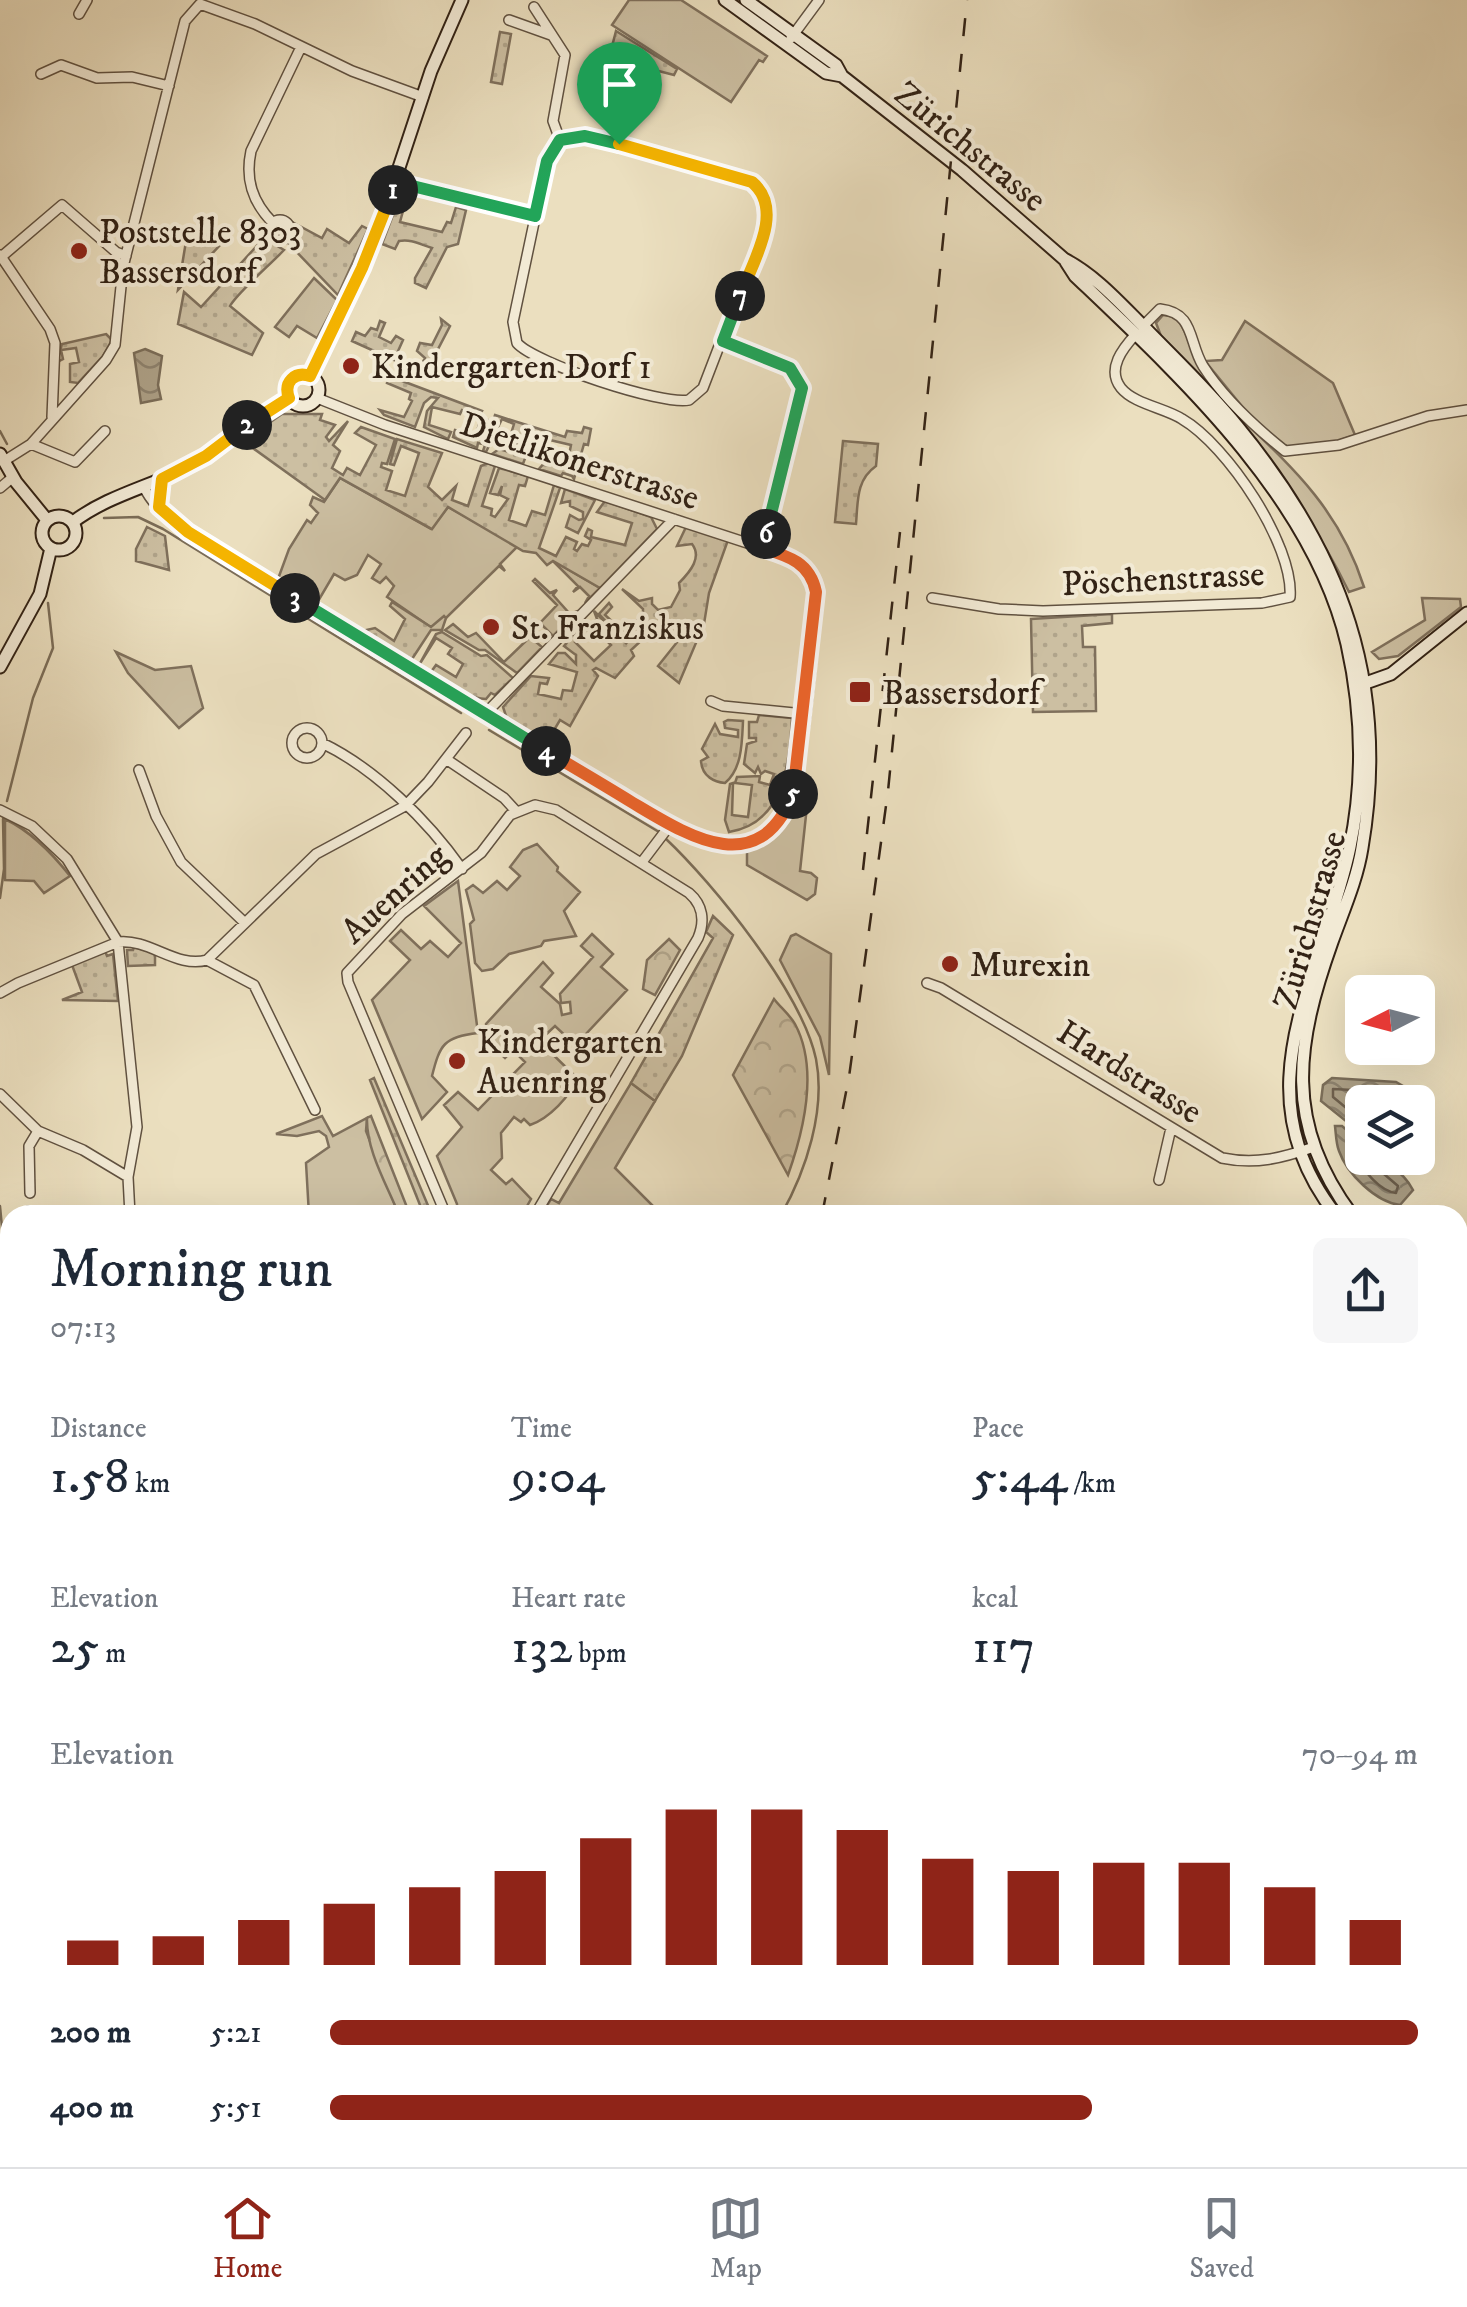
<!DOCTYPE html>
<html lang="en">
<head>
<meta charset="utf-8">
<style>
  body { margin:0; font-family:"IM FELL DW Pica",serif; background:#f6f6f7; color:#1f2937; height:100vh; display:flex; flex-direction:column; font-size:38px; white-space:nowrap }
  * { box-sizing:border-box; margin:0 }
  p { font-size:32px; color:#747a83 }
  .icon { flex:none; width:55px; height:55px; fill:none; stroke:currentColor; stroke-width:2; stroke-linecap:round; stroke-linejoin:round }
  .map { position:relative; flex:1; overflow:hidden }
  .drawer { position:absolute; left:0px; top:1205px; width:1468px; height:962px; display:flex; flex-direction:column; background:#fff; border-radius:30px 30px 0 0; box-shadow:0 10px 40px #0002 }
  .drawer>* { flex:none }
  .needle { width:65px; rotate:264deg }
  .tools { position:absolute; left:1345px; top:975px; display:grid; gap:20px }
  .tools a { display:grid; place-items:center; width:90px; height:90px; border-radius:15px; background:#fff; box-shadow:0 10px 40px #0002; font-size:50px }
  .pin { position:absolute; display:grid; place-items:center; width:85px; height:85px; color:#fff; margin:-102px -42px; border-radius:50% 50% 50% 0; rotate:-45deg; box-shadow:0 0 10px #0007 }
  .pin .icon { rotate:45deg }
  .km { position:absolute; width:50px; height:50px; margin:-25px; border-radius:50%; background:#222; color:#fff; font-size:28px; line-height:50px; text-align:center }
  .round { display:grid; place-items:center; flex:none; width:105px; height:105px; border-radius:15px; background:#f6f6f7 }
  .headline { display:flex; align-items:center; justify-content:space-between; height:170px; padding:0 50px }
  h1 { font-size:55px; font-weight:600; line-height:75px }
  .metrics { display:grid; grid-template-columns:repeat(3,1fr); gap:15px; height:170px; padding:10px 50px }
  .metrics div { display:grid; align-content:center }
  .metrics b { font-size:50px; font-weight:600 }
  .metrics small { font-size:28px; font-weight:400 }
  .metrics p { font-size:28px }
  .chart { height:280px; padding:20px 50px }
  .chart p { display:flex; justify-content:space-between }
  .chart svg { width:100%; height:180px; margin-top:10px; stroke:#8f2418; stroke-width:6 }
  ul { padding:0 50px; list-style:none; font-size:32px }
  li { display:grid; grid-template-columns:160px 120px 1fr; align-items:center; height:75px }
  li i { height:25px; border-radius:12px; background:#8f2418 }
  .dock { display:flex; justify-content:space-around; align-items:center; height:140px; border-top:2px solid #e0e1e3; background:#fff; font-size:28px; color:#747a83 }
  .dock a { display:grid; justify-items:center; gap:5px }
  .dock .active { color:#8f2418 }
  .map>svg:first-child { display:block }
  .grass { fill:#ccbfa2; stroke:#7f705c; stroke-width:2.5 }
  .forest { fill:url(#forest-crowns); stroke:#7f705c; stroke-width:2.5 }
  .park { fill:url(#park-dots); stroke:#7f705c; stroke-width:2.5 }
  .water { fill:url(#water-waves); stroke:#7b6d58; stroke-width:2.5 }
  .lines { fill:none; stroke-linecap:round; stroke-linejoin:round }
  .shore { stroke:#6f604d; stroke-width:2.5 }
  .stream { stroke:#7b6d58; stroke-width:2.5 }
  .street-casing { stroke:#605140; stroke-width:12 }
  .secondary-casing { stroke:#322215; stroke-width:15 }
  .street { stroke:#f2ead5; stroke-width:9 }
  .secondary { stroke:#f2ead5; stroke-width:11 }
  .rail { stroke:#322215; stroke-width:2.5; stroke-dasharray:18 18; stroke-linecap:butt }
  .split-1-casing { stroke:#fff; stroke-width:20 }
  .split-2-casing { stroke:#fff; stroke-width:20 }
  .split-3-casing { stroke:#fff; stroke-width:20 }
  .split-4-casing { stroke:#fff; stroke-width:20 }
  .split-5-casing { stroke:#fff; stroke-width:20 }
  .split-6-casing { stroke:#fff; stroke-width:20 }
  .split-7-casing { stroke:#fff; stroke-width:20 }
  .split-8-casing { stroke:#fff; stroke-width:20 }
  .split-1 { stroke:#22a559; stroke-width:12 }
  .split-2 { stroke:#f5b400; stroke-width:12 }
  .split-3 { stroke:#f5b400; stroke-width:12 }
  .split-4 { stroke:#22a559; stroke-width:12 }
  .split-5 { stroke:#f0652b; stroke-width:12 }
  .split-6 { stroke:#f0652b; stroke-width:12 }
  .split-7 { stroke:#22a559; stroke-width:12 }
  .split-8 { stroke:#f5b400; stroke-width:12 }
  .poi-dot { fill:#8f2418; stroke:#f2ead5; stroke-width:4 }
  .labels { text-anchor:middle; stroke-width:8; stroke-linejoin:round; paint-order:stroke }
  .street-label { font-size:35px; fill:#322215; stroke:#f2ead5 }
  .poi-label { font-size:35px; fill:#322215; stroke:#f2ead5; text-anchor:start }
</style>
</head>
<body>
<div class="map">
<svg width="1467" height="2167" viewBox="0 0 1467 2167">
  <defs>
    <pattern id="forest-crowns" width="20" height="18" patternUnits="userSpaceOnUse" patternTransform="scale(2.5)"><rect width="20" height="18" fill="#ccbfa2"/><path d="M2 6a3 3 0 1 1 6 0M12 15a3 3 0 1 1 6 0" fill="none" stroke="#b0a48b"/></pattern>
    <pattern id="park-dots" width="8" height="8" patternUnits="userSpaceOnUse" patternTransform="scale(2.5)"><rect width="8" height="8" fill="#ccbfa2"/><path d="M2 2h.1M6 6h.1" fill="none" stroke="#b0a48b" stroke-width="1.8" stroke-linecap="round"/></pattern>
    <pattern id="water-waves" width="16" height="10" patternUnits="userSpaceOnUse" patternTransform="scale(2.5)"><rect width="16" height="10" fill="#ac9f85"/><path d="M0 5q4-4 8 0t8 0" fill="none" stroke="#8d816c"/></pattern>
  </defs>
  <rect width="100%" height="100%" fill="#ebdfbf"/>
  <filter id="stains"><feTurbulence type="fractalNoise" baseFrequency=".002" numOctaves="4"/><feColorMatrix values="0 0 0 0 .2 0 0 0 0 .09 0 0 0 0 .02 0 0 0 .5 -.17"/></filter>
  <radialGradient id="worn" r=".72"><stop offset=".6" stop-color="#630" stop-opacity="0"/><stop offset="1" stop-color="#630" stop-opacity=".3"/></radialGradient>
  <path class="grass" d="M629,0H681L767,56L763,62L759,60L731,102L612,25Z
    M314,278L337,300L317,338L297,326L289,337L275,327Z
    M1163,315C1170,316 1173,315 1178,320C1186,328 1199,370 1211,386L1161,336L1156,323Z
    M1245,321L1333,383L1355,435L1338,441L1286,448L1254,421L1205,361L1222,360Z
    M1232,410C1291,466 1339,508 1364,587L1349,592C1317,526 1275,469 1232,410Z
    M340,478L431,529L448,507L518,546L500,564L505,571L499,566L446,618L432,628L387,597L394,586L386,577L380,583L372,578L381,564L368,555L357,575L345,580L334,574L317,603L278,579L289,549L307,520L311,523L318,513L310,505L313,497L324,502Z
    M552,560L600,588L585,603L589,596L580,587L573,592L578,586Z
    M535,579L550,593L557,590L553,595L570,614L578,611L553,636L540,623L557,605L533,581Z
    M1422,598L1460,599L1461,607L1398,656L1379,659L1372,652L1425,620Z
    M453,624L468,637L476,633L504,662L530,637L542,647L517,673L485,650H479L445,630Z
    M116,652L155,670L191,666L203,708L179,728L128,673Z
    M807,806L800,871L811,873L817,878L815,894L807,900L747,865V850C776,841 787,811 807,806Z
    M5,819C32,832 52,853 70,876L44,893L34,881L5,880Z
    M537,844L558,867L557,871L580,892L564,911L576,936L544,941L541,946L509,954L493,969L482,971L475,963L470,924L474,920L466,890L473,885L483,893L497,881L507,890L520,876L510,867L523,850Z
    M458,881L478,1033C444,1037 440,1044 432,1076L447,1092L422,1119L372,1000L410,960L390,941L401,930L421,949L430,941L448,957L461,943L424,906Z
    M592,934L613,954L601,967L627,990L586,1034L600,1048L589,1058L555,1026L539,1041L576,1077C572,1096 548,1119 530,1125L524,1119L521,1122L514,1117L501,1133L502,1158L491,1170L506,1184L512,1179L531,1199L522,1215H457V1204L437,1156L462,1127L444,1105L458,1092L478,1110L525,1062L513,1050L505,1058L488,1042L486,1024L543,962L553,973L541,987L560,1004L562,1015L571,1013L570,1002L561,1003L560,994L593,957L581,946Z
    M796,934L831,954L829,1075L820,1037L780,960L791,936Z
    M631,1083L655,1101L615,1168L662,1215H541L551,1199L559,1203Z
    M322,1116L333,1136L367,1118L366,1131L399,1215H309L306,1163L329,1147L326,1136L319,1131L297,1136L276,1134Z
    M446,2158H512L502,2167H443Z
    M629,2158H678L692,2167H629Z
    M916,2158H958L950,2167H909Z
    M1238,2158H1315C1293,2167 1262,2167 1238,2158Z"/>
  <path class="forest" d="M669,939L680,950L655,995L643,989L647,960Z
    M774,999C780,1007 790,1015 795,1024C819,1069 804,1130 788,1175L733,1075Z
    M371,1116L410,1215H399C387,1185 366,1150 367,1118Z
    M1458,2012L1467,2056V2167H1305L1316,2158H1458Z
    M962,2158H1233L1255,2167H954Z"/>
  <path class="park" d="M616,31L677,69L674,75L609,58Z
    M500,32L511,34L502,84L491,82Z
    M399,199L398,210L403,211L400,222L442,232L447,222L451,223L456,207L466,210L458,244L447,247L426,288L415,283V278L432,248C419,244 412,239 399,241L395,249L382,244Z
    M294,223L322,238L327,229L349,243L362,226L368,229L338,295L289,244L295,236Z
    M188,229L212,236L221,244L178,290Z
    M264,238L284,250C271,264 237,293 230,306L263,333L252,355L178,324L184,292L201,307Z
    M441,319L450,326L424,376L417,372L425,358L417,351L420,343L432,345L442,325Z
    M380,321L385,323L379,337L391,343L396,336L403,340L394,360L352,341L356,332L365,336L371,328L377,330Z
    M106,334L112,340L103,356L78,383L70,382V364L79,362L76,348L61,350L63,359L57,362L62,344Z
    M389,376L482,411L479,416L462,410L460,414L432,407L429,425L451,432L448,439L424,427L427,411L438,398L431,397L424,403L415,427L384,415L380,410L404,417L412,401L409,399L411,393L387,383Z
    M282,414H322L320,420L335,425L326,437L329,441L348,421L333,445L340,451L332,468L343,475L347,468L360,475L376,445L355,433L361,427L395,439L387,464L382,463L381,467L392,471L386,490L405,496L419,453L401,446L394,465L390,464L397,439L442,453L428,487L442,500L456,486L452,500L468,506L481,466L488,463L495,466L482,506L492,509L491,515L495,517L508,499L500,495L502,486L498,495L490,493L499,468L528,476L525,486L519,485L509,520L526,526L532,511L545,515L554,485L560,488L539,548L556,556L566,537L577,542L574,549L577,551L582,544L588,546L591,540L585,536L588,529L592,531L591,537L625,545L632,523L597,512L605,501L651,517L657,529L600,588L553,561L547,565L536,553L523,551L448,507L432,529L340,478L325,500L243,441Z
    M495,415L565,437L567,431L582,433L584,427L591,429L588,445L584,444L574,479L572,476L563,473L561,476L539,469L547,460L567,466L571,445L533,436L523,464L492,454L499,449L513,453L517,441L510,437L514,424L502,419L486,452L483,451Z
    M481,417L490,421L483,444L478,443L477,448L453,437L455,430L476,435Z
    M843,441L878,444L876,466C856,480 858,501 856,524L835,522Z
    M565,489L595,500L578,533L566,527L570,515L579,520L583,519V512L570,506V501L561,503Z
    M147,527L165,536L169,570L136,561V549Z
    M686,527L728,540L709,593L704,624L679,683L658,666L678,641L658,625L631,650L634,656L615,678L596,668L593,670L598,676L570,726L560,720L547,742L507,719L503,707L531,676L549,678L547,684L540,683L538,694L561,699L563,690L572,691L577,672L549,664L558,653H565L576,664V655L564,646L585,621L590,627L575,642L594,661L611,645L591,625L597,619L594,611L627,644L599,614L609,603L612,607L605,615L625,633L643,614V609L622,589L639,601L652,598V604L658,610L671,607L680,590L679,583C691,571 702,557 692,544L677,546Z
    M392,602L431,627L444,616L446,618L442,630H431L412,659L362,631L375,628L394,641L405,619L390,606Z
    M1112,614V623L1082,626L1083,647H1095L1096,711L1033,712L1031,619Z
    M442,632L481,656L487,655L513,678L495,695L491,693L486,699C467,699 447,682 431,672L436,665L456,677L463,664L448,654L452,648L436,638L419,665L436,634Z
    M759,715L792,718C789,763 785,823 729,832L725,820L730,784L733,783L732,815L748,817L752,785L735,783L737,777L760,776L759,782L770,785L774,774L765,771L761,774L758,767L755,773L744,764L747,744L756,741V738H749V722H757Z
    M728,720L743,721C742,743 742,769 725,783C715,782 702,777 701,761L708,757L702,749L715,724L720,734L738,737V730L725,728L724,722Z
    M713,916L733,935L682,1056L655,1101L631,1083L713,938L706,932Z
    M134,947L155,953V965L128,966L127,950H133Z
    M105,951L107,956L113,954L118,1001L62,1000L82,992L72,965Z
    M374,1078L432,1215H424L370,1080Z
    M1467,1599V2119L1458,2118V1624Z"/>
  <path class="water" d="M145,349L162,356L158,385L161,399L141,403L134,353Z
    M1332,1078L1396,1082L1410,1090L1406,1102H1362V1134L1321,1101L1323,1085Z
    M1335,1126H1342L1362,1143V1158C1383,1158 1403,1171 1413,1190L1400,1205C1376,1202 1347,1174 1339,1151C1336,1144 1336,1134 1335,1126Z"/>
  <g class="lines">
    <path class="shore" d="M1362,1121L1333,1097V1089L1393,1092L1398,1095V1102
      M1362,1150L1357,1152L1355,1157C1365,1171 1379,1191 1396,1193L1398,1186L1377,1168L1374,1158"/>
    <path class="stream" d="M0,431L7,444
      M104,518L138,517L163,529L461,713
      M489,730L659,832
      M7,801L33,698L53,648L48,603
      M665,838C714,884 802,993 816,1059C826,1110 806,1171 781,1215
      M0,898L4,869L3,819
      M0,1206L3,1238L0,1253
      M0,1719L10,1751
      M184,2167L186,2158"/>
    <defs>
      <path id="street" d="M200,4L255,24L352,71L423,97
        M534,7L565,55L553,121L560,140
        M79,14L87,0
        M509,20L551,35
        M791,38L819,0
        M41,74L61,65L97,78L132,77L169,86
        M573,136L619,144L751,182L766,197L768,219L703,388L689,400C663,406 534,363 517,343L513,322L547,161L560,140Z
        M395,182L535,216
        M270 230a10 10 0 1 1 20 0a10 10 0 1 1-20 0Z
        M273,223C252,202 245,179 251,151L301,47
        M0,255L50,329L55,343L52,417
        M0,258L62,205L116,252L126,256
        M1143,326L1160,309C1195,313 1188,341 1203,366C1224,399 1255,427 1285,451L1339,445L1428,416L1467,410
        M723,341L790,368L802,388L762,548
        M31,444L75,462L105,431
        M4,461L31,444L106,360L115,345L123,267L185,21L200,4
        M144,487C154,509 178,526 198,539L681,832C729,857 782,839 796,784C801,752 822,601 813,580C808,566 797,560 784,555L385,425L317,398
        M0,488L13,477
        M159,507L162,479
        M932,598L999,609L1043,611L1262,603L1290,597C1294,545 1227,445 1182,419C1165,408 1134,404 1121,388C1106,369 1123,348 1136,334
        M711,701L723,706L804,714
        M485,714L674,519
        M292 743a15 15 0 1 1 30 0a15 15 0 1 1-30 0Z
        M322,743C376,769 428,821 462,869
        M446,759L504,798L516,811
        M139,770L156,816L181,862L245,923
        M0,810L32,826L67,859L118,942L137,1127L128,1177L130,1215
        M642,862L670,825
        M207,960L254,985L315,1110
        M927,983L941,988L1222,1158C1256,1165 1282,1158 1314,1147
        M0,993L18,983L118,942C149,938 177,969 207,960L316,854L405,806L428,782L466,733
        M0,1094L38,1131L83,1150L128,1177
        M1159,1180L1171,1128
        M30,1193L29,1146L38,1131
        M29,1215V1211
        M446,1215L348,982L347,973L402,914L481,853L510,815L535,805L556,810L689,893C703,905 705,921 698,938L535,1215
        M0,1537H10
        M0,1691L10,1720
        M0,1959L10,1949"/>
      <path id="secondary" d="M725,0L826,73L842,76
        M746,0L836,65L842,76L962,170L1064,259C1095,275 1119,302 1144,327C1176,360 1209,391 1238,427C1342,553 1390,684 1362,848C1357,880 1343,911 1332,942C1296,1043 1283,1123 1352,1215
        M1066,262L1075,276C1180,376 1313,498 1347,644C1362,711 1364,780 1350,847C1323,976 1237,1089 1336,1215
        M287 390a16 16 0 1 1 32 0a16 16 0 1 1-32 0Z
        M310,375L377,234L431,71L462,0
        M0,454L16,482L47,520
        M42 533a17 17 0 1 1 34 0a17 17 0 1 1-34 0Z
        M73,522C108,495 153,486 192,465C226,446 254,416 289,398
        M0,667L40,594L51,548
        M1360,685L1391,674L1467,613
        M1458,1303L1467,1309"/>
    </defs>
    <use href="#street" class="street-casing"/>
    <use href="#secondary" class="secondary-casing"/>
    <use href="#street" class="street"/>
    <use href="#secondary" class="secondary"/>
    <path class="rail" d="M863,870L900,532
      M822,1215L849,1077L888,791L967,0
      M409,2167L412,2158"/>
  </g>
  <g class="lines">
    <defs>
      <path id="split-1" d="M393,190L396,182L535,216L547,161L560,140L585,136L619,144"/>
      <path id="split-2" d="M247,425L289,398C283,382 295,371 310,376L362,268L393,190"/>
      <path id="split-3" d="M247,425L206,456L162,479L159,507L188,532L295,598"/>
      <path id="split-4" d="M295,598L546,751"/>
      <path id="split-5" d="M546,751C575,768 604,785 633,803C687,835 758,882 793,794"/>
      <path id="split-6" d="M766,534L762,548C788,556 810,562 816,592L793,794"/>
      <path id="split-7" d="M740,296L723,341L790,368L802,388L766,534"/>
      <path id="split-8" d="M619,144L752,182C786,210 752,263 740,296"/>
    </defs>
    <use href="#split-1" class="split-1-casing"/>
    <use href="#split-2" class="split-2-casing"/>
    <use href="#split-3" class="split-3-casing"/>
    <use href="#split-4" class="split-4-casing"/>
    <use href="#split-5" class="split-5-casing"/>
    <use href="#split-6" class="split-6-casing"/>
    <use href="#split-7" class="split-7-casing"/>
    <use href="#split-8" class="split-8-casing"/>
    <use href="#split-1" class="split-1"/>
    <use href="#split-2" class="split-2"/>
    <use href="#split-3" class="split-3"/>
    <use href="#split-4" class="split-4"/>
    <use href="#split-5" class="split-5"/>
    <use href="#split-6" class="split-6"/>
    <use href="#split-7" class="split-7"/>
    <use href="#split-8" class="split-8"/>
  </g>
  <g class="poi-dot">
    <circle cx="79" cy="251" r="10"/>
    <circle cx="351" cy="366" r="10"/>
    <circle cx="491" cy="627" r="10"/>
    <rect x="848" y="680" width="24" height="24" rx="5"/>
    <circle cx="950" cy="964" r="10"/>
    <circle cx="457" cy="1061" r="10"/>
  </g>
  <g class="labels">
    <g class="street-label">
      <text transform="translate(971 146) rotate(39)" y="12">Zürichstrasse</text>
      <text transform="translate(580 460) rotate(18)" y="12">Dietlikonerstrasse</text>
      <text transform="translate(1163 578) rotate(-3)" y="12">Pöschenstrasse</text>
      <text transform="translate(394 893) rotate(-42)" y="12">Auenring</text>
      <text transform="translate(1309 920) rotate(-74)" y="12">Zürichstrasse</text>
      <text transform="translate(1130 1071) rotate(32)" y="12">Hardstrasse</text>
    </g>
    <g class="poi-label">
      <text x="99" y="243">Poststelle 8303<tspan x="99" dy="40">Bassersdorf</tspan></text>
      <text x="371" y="378">Kindergarten Dorf 1</text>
      <text x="511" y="639">St. Franziskus</text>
      <text x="882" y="704">Bassersdorf</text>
      <text x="970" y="976">Murexin</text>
      <text x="477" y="1053">Kindergarten<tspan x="477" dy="40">Auenring</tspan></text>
    </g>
  </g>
  <rect width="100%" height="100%" filter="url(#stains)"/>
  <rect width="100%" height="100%" fill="url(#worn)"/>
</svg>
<div class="tools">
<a><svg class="needle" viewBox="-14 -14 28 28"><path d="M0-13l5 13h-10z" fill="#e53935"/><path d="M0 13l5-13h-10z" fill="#747a83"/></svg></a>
<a><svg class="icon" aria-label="layers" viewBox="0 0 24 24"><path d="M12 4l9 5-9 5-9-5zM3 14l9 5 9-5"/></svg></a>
</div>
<div class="pin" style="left:619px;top:144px;background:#1e9e55"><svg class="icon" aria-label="arrive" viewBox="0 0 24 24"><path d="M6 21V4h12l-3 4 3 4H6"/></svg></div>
<b class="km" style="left:393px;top:190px">1</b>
<b class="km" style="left:247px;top:425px">2</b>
<b class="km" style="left:295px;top:598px">3</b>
<b class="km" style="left:546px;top:751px">4</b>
<b class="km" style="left:793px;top:794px">5</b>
<b class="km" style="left:766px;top:534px">6</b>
<b class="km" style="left:740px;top:296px">7</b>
<section class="drawer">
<div class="headline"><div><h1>Morning run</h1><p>07:13</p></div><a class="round"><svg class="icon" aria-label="share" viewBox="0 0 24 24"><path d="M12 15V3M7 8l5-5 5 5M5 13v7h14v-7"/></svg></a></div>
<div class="metrics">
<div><p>Distance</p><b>1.58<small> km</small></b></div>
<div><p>Time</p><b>9:04</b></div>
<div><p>Pace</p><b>5:44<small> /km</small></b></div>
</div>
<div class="metrics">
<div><p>Elevation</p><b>25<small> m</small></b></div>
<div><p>Heart rate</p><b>132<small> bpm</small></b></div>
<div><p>kcal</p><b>117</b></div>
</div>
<div class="chart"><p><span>Elevation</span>70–94 m</p>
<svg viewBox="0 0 160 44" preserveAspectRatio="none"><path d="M5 44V38M15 44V37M25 44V33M35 44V29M45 44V25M55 44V21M65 44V13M75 44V6M85 44V6M95 44V11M105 44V18M115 44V21M125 44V19M135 44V19M145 44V25M155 44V33"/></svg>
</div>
<ul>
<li><b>200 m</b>5:21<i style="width:100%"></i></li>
<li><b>400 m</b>5:51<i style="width:70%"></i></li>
</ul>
</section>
</div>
<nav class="dock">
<a class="active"><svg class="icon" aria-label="home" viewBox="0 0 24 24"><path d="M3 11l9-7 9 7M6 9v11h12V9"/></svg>Home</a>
<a><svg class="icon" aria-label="map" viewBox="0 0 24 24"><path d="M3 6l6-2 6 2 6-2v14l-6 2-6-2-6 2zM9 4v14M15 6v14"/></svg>Map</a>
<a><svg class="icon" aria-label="saved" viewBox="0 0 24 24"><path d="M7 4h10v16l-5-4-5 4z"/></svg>Saved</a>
</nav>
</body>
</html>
